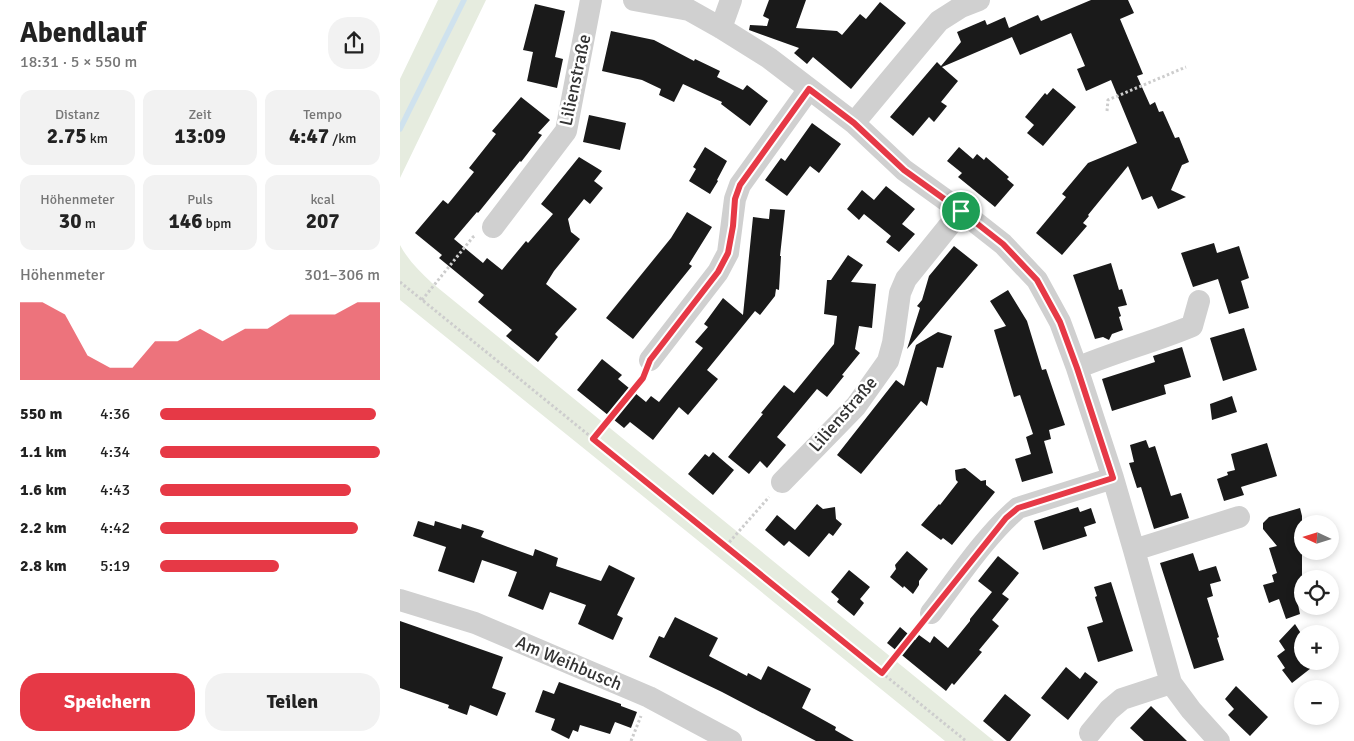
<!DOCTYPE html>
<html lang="de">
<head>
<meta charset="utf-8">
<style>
  body { margin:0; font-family:Signika,sans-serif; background:#f2f2f2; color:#222; height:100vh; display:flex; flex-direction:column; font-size:19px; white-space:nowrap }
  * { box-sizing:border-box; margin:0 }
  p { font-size:16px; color:#767676 }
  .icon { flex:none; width:28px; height:28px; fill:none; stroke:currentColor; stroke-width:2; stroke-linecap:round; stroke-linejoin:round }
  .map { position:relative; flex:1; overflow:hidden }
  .panel { display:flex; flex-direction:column; background:#fff; width:400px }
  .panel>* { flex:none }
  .needle { width:32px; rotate:274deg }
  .fabs { position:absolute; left:894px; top:515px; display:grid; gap:10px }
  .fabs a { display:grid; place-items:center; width:45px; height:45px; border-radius:50%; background:#fff; box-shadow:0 2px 8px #0003; font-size:25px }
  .pin { position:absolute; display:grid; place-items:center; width:42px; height:42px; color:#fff; margin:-21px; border:2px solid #fff; border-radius:50%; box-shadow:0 1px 5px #0007 }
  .round { display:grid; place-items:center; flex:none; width:52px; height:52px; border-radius:20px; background:#f2f2f2 }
  .overview { display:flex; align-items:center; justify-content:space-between; height:85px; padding:0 20px }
  h1 { font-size:28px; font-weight:700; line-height:38px }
  .stats { display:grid; grid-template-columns:repeat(3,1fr); gap:8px; height:85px; padding:5px 20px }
  .stats div { display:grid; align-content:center; border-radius:12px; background:#f2f2f2; text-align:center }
  .stats b { font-size:21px; font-weight:700 }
  .stats small { font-size:14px; font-weight:400 }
  .stats p { font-size:14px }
  .chart { height:140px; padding:10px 20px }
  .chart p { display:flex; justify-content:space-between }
  .chart svg { width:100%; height:90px; margin-top:5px; fill:#e63946; opacity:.7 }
  .action { display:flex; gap:10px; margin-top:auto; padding:10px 20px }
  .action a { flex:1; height:58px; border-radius:20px; background:#e63946; color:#fff; font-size:20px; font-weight:700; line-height:58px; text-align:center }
  .action a+a { background:#f2f2f2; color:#222 }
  ul { padding:0 20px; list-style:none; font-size:16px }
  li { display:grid; grid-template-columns:80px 60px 1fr; align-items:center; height:38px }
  li i { height:12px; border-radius:6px; background:#e63946 }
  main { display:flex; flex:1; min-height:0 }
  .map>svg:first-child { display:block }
  .green { fill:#e6ecdf }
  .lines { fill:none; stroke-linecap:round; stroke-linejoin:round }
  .stream { stroke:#cfe2ee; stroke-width:5.5 }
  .building { fill:#1a1a1a }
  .path { stroke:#cdcdcd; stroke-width:3; stroke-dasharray:2.5 2.5; stroke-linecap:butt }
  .street { stroke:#d0d0d0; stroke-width:22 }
  .route-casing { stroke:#fff; stroke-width:10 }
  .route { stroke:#e63946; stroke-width:6 }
  .labels { text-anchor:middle; stroke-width:5; stroke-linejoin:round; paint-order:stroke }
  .street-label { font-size:18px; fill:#333; stroke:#fff }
</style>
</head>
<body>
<main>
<section class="panel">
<div class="overview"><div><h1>Abendlauf</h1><p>18:31 · 5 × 550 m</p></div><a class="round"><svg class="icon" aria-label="share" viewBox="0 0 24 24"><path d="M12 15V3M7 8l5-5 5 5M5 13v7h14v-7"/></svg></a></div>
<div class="stats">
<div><p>Distanz</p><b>2.75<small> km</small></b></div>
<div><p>Zeit</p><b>13:09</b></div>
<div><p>Tempo</p><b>4:47<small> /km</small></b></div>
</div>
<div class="stats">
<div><p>Höhenmeter</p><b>30<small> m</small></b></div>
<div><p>Puls</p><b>146<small> bpm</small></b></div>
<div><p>kcal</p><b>207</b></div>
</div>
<div class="chart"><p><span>Höhenmeter</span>301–306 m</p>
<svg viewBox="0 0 160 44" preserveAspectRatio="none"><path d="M0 44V6L10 6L20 12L30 32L40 38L50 38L60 25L70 25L80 19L90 25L100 19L110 19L120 12L130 12L140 12L150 6L160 6V44z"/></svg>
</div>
<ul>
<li><b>550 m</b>4:36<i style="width:98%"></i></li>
<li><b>1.1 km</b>4:34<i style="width:100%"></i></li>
<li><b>1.6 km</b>4:43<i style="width:87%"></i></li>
<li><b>2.2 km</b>4:42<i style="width:90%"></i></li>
<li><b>2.8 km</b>5:19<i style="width:54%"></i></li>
</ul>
<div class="action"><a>Speichern</a><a>Teilen</a></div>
</section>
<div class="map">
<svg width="954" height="741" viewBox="0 0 954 741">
  <rect width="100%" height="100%" fill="#fff"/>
  <path class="green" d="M38,0H86L0,178V79Z
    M0,245C8,260 20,272 32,283L594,741H545L327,564L0,300Z"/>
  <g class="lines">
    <path class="stream" d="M0,129L64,0"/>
  </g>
  <path class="building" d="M369,0H406L396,28L437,31L442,35L460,14L466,19L480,2L506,23L451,89L413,57L407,64L394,53L399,48L349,30L350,25L367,26L369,19L363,16Z
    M691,0H728L734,13L720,19L743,74L737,76L750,105L755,102L759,112L763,111L775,138L779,137L789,162L782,165L771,190L786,197L758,209L752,196L742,200L728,166L688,215L689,216L683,223L687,226L662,255L636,233L666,197L662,194L688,163L737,143L711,80L686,91L677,69L685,66L671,33L620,55L612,37L542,67L558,81L541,102L547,106L534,122L529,117L513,136L490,117L537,62L541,66L561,42L557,32L585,20L587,25L605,17L609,28L638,15L641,21Z
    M135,4L165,11L155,57L163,59L157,88L127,81L133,52L123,50Z
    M211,31L254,40L294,61L295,59L320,71L317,77L343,90L347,85L368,101L350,126L321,104L322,102L283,84L274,102L259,95L261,89L242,80L202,71Z
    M653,88L676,107L643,146L627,133L634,125L625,117L645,93L647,95Z
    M121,97L150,120L138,133L142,135L121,162L120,161L78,213L77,212L54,239L83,263L87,258L102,270L126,241L128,243L153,214L141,204L179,157L202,171L194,181L203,188L190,204L184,199L168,219L171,232L180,239L154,271L146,284L177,309L155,334L158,337L138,362L106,336L112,330L78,302L84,295L39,258L42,255L15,233L43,200L48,204L74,172L69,168L96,134L92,131Z
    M189,115L226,123L220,150L183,142Z
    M412,123L441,144L419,173L410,166L387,196L365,180L381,158L385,161Z
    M305,147L327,161L317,180L318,181L310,194L289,181L296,169L293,167Z
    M559,147L573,159L577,154L584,160L586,157L609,177L607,179L614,185L595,207L558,177L562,173L547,161Z
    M486,186L515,209L502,224L515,234L499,252L486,242L491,236L464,214L459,220L447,209L462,190L474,200Z
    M370,209L385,210L380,256H381L379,290L376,289L375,296L360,315L355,311L307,370L318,379L288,415L279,407L253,440L230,422L224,428L177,390L202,359L222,375L218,379L246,402L251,396L259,402L303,348L295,342L308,327L304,324L323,298L343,315L353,217L369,219Z
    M287,212L312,227L289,264L292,266L233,339L206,318L271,238Z
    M814,243L817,253L839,246L849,278L841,281L849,308L829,314L818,279L793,287L781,253Z
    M554,246L578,265L507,349L520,308L517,306L522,300L529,276Z
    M448,255L463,265L451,282L476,284L472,328L459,326L455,349L460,353L442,375L444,376L427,397L417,389L377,437L386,445L367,468L360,461L349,474L328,457L363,414L361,413L384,385L394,393L434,344L437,316L424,314L427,280H431Z
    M711,263L719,290L722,289L727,305L718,307L721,316L719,317L723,330L712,334L709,340L703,337L695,339L673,275Z
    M608,290L627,321L642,370L646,369L665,425L649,430L651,439L644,441L653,473L622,482L615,459L631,454L626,437L633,434L620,395L614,397L594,330L606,326L590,301Z
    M844,328L857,370L823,381L810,338Z
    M538,332L552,336L543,368L537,367L527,406L521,401L461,474L437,455L496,380L504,386L516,345Z
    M782,347L791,377L764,385L766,394L712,411L702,379L755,362L753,356Z
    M832,396L837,412L812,420L810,404Z
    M746,440L749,448L755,446L771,496L781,493L789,518L754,529L741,487L737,488L729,463L734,462L730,445Z
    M867,443L877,476L841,487L844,495L824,501L817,479L828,475L827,472L835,470L831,454Z
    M313,452L334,470L313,495L288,474L305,454L309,457Z
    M565,468L581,481L586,480V485L595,492L552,545L543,538L541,540L521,525L539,504L540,505L558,482L556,480L555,470Z
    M417,504L423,509L435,507L436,519L442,524L433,536L429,533L409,557L389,541L384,546L365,530L377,515L395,530Z
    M678,507L680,512L691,508L696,523L684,527L687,536L643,550L634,521Z
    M900,508L902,516V598L896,595L900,614L886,619L879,599L869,603L863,585L874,582L872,575L877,573L869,548L877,546L863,529V523L869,517Z
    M18,521L34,526L35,521L61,529L62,524L84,531L81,537L108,547L133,556L135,549L158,558L156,566L201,581L209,565L235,578L217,615L223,618L213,640L178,624L186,605L150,592L143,610L108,596L117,572L82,560L74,583L38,571L46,547L13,536Z
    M507,551L528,569L519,581V585L513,594L504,586L503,588L490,577L496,569L495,565Z
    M793,553L799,571L816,566L821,581L810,584L813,596L807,598L819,637L817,638L824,660L794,669L760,563Z
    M598,556L619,573L602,594L609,599L592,620L599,626L579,650L582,652L554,685L552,683L546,691L487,643L500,627L515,640L519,635L530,643L534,636L548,648L570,621V619L592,592L578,581Z
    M449,570L470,587L460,599L464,603L454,616L437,602L439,599L431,592Z
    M711,582L733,651L698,662L687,627L703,622L695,597L697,596L694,587Z
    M275,617L318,638L309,656L347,676L348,673L361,680L368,666L411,689L402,708L436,727L435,730L454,741H416L322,692L249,657L259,636L264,638Z
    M0,621L103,657L92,688L106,693L97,716L70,705L67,715L48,708L49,705L0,688Z
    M895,624L902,635V661H920L892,683L882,670L885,668L877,656L885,650L879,641Z
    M666,667L680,679L685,672L698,682L668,720L641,698Z
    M159,682L221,704V706L237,712L231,728L215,722L210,734L180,725L178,732L173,730L169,739L151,730L155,719L135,712L143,690L154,694Z
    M836,686L868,717L850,736L828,715L834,709L825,699Z
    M605,694L631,715L610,741H607L583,721Z
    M751,706L787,741H744L730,728Z"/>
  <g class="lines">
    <path class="path" d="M707,111L708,100L786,67
      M0,282L566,741
      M22,300L73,237L76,235
      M193,439L243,377
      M326,546L369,497
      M482,673L518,628
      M231,741L241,716"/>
    <path class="street" d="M234,0L289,10L321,28L369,58L454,123L504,170L561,211L603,244L637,280L660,322L677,368L713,478L734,550L771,683L791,710L819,741
      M321,28L331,0
      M454,123L539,21L561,7L579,0
      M93,227L166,131L191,0
      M250,360L318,272L328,253L335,199L340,185L409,89
      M677,368C714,352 754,342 792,326L799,301
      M382,482L456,406L488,361L493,343L500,293L506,279L561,211
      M734,550L839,517
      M0,600L75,623L249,697L331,741
      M531,613C557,579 586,535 618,508L713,478
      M690,733L709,710L722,699L771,683"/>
  </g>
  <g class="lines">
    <defs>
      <path id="route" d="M409,89L454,123L504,170L561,211L603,244L637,280L660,322L677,368L713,478L618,508L606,518L482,673L193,439L243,378L250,360L318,272L328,253L333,226L335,199L340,185Z"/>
    </defs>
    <use href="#route" class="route-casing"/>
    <use href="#route" class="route"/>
  </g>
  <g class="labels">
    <g class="street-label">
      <text transform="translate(175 80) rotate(-78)" y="6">Lilienstraße</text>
      <text transform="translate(443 414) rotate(-49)" y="6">Lilienstraße</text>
      <text transform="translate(169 663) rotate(23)" y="6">Am Weihbusch</text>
    </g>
  </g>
</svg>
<div class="fabs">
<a><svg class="needle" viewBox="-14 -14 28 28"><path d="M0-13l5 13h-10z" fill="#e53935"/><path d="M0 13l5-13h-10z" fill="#767676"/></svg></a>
<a><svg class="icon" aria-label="locate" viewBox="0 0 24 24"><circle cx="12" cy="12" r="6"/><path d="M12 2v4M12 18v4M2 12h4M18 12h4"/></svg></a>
<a>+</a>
<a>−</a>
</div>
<div class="pin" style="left:561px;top:211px;background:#1e9e55"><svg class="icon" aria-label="arrive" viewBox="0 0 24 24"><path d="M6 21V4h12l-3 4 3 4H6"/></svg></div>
</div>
</main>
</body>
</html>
